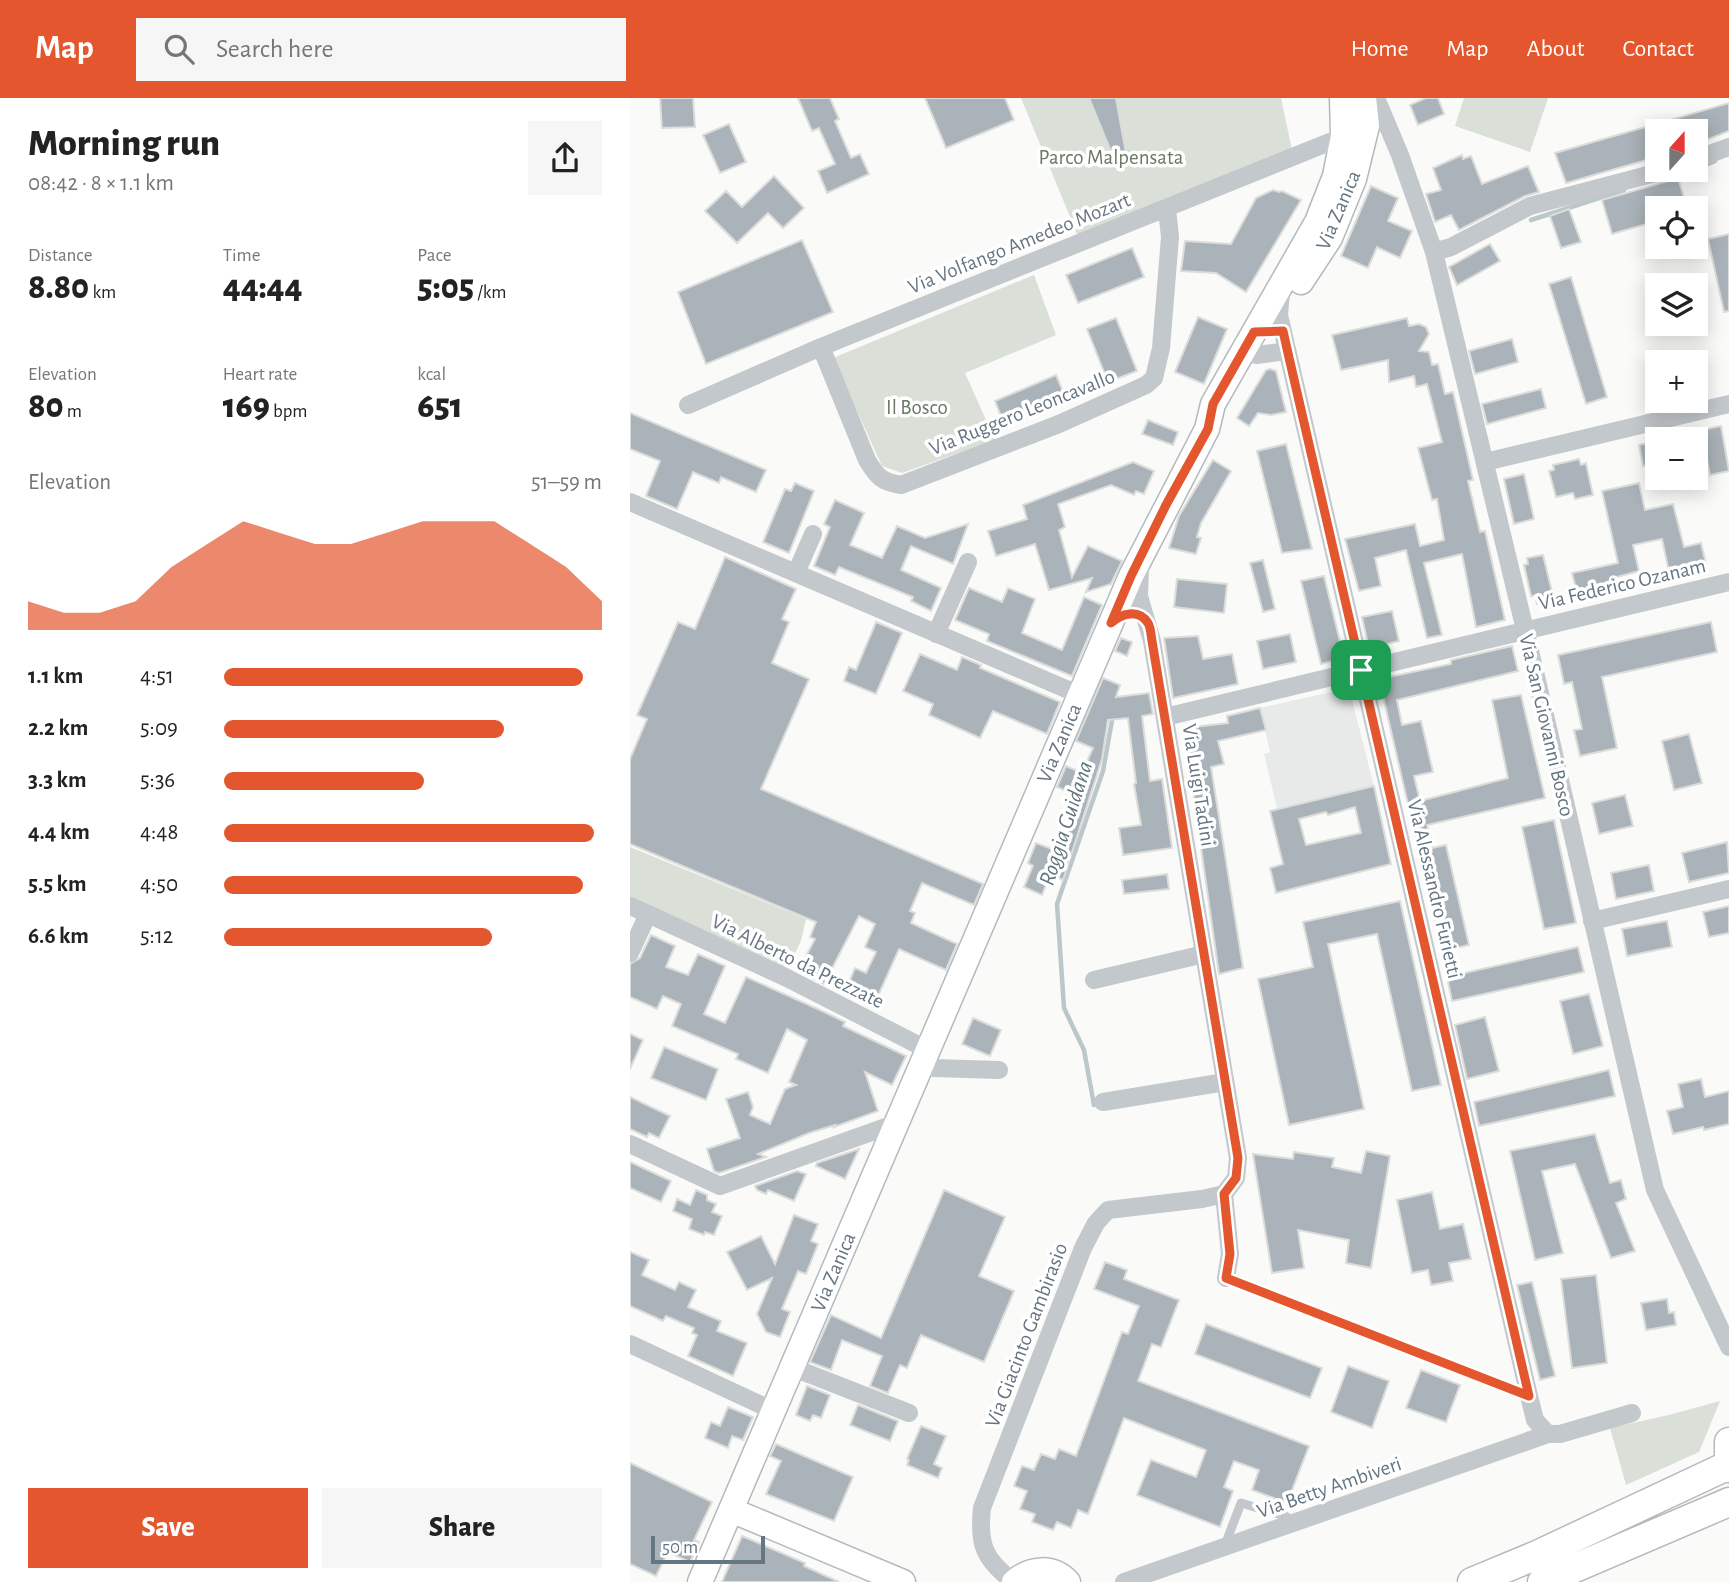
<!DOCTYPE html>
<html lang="en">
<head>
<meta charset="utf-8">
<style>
  body { margin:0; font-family:"Alegreya Sans",sans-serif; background:#f6f6f6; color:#222; height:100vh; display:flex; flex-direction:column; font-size:26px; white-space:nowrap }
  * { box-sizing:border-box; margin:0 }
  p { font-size:23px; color:#767676 }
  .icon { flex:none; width:38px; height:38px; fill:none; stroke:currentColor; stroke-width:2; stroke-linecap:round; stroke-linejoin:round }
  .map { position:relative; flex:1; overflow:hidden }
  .drawer { display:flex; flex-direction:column; background:#fff; width:630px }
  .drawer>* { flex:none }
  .needle { width:46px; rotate:21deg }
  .tools { position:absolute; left:1015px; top:21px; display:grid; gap:14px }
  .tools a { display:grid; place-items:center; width:63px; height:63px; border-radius:0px; background:#fff; box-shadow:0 4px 18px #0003; font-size:35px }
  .scale { position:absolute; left:21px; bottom:18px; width:114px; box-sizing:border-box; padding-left:7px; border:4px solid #657683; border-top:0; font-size:19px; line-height:24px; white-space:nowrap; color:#657683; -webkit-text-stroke:5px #fff; paint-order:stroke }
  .pin { position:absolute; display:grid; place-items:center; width:60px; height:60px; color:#fff; margin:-30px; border-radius:14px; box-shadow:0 4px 10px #0006 }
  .round { display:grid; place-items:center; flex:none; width:74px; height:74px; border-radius:0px; background:#f6f6f6 }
  .headline { display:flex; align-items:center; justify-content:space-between; height:119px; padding:0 28px }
  h1 { font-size:38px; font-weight:800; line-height:52px }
  .metrics { display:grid; grid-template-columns:repeat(3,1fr); gap:10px; height:119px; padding:7px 28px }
  .metrics div { display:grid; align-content:center }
  .metrics b { font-size:35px; font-weight:800 }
  .metrics small { font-size:19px; font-weight:400 }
  .metrics p { font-size:19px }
  .chart { height:196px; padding:14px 28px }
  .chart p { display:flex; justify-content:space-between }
  .chart svg { width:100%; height:126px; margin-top:7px; fill:#e4572e; opacity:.7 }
  .primary-button { display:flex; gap:14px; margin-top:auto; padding:14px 28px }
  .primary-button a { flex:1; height:80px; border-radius:0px; background:#e4572e; color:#fff; font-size:28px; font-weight:800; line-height:80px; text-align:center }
  .primary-button a+a { background:#f6f6f6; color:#222 }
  ul { padding:0 28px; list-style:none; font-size:23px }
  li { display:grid; grid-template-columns:112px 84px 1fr; align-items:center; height:52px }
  li i { height:18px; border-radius:9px; background:#e4572e }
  header { display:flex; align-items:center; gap:42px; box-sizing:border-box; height:98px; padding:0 35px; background:#e4572e; color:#fff }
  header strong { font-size:33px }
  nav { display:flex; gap:38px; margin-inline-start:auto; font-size:24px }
  .search { width:490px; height:63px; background:#f6f6f6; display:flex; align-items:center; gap:18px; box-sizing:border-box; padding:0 24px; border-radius:0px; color:#767676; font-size:26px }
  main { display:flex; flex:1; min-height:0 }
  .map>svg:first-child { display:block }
  .built { fill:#e8e9e9 }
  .green { fill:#dadfd7 }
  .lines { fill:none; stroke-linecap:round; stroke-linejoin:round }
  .stream { stroke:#bbc7cb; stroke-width:4.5 }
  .building { fill:#aab3b9; stroke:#dcdcda; stroke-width:2; fill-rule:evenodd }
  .secondary-casing { stroke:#b3babf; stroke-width:27 }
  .primary-casing { stroke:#b5babe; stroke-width:31 }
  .trunk-casing { stroke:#b4b9bd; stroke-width:31 }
  .service { stroke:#c3c8cc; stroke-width:9 }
  .minor { stroke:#c3c8cc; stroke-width:18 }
  .secondary { stroke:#fff; stroke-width:24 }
  .primary { stroke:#fff; stroke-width:28 }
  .trunk { stroke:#fff; stroke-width:28 }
  .route-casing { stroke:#fff; stroke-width:14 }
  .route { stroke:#e4572e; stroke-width:9 }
  .labels { text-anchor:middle; stroke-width:7; stroke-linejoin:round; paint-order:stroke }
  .park-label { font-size:21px; fill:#687a64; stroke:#fff }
  .street-label { font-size:21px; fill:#657683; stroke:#fff }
  .water-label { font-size:23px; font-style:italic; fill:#60757c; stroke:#fff }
</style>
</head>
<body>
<header>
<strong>Map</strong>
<div class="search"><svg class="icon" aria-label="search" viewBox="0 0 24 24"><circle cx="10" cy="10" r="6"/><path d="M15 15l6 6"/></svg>Search here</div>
<nav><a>Home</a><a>Map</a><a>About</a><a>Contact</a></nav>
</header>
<main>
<section class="drawer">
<div class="headline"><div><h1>Morning run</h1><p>08:42 · 8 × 1.1 km</p></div><a class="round"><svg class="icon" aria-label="share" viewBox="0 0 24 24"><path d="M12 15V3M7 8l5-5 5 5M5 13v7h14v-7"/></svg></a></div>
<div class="metrics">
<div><p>Distance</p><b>8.80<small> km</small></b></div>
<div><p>Time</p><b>44:44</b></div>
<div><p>Pace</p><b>5:05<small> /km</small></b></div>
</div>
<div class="metrics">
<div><p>Elevation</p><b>80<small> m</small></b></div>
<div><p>Heart rate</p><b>169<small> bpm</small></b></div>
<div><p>kcal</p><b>651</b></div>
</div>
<div class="chart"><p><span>Elevation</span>51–59 m</p>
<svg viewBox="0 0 160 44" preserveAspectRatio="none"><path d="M0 44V34L10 38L20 38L30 34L40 22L50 14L60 6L70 10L80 14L90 14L100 10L110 6L120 6L130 6L140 14L150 22L160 34V44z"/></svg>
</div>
<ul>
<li><b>1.1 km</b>4:51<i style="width:95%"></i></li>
<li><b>2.2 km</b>5:09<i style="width:74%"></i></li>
<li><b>3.3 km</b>5:36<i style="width:53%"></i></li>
<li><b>4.4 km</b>4:48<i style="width:98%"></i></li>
<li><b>5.5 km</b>4:50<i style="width:95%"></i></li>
<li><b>6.6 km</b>5:12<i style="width:71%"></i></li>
</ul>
<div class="primary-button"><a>Save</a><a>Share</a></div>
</section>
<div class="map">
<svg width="1099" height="1484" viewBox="0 0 1099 1484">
  <rect width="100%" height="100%" fill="#fafaf8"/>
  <path class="built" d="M719,590L744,688L647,710L634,656L640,654L630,610Z"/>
  <path class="green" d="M391,0H651L662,52L448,138Z
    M834,0H918L900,54L825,28Z
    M404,177L426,237L335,275L365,342L272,375L252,368L203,260Z
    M0,749L176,821L171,843L156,874L0,806Z
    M1090,1303L1069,1354L996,1387L980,1330L1039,1317Z"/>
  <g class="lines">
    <path class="stream" d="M1066,71L1085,63
      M1039,79L1062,72
      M901,122L994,92
      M464,1007L454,952L434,910L427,806L473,673L483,617"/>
  </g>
  <path class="building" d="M30,0H63L65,29L32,30Z
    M168,0H200L209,21L205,23L221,60L230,56L239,76L197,95L188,73L205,66L189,30L182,33Z
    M295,0H375L384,22L316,50Z
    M459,0H486L496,55L484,61Z
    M796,0H808L814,16L788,27L780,7Z
    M1099,5V33L1066,46V33H1027V59L936,85L925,55Z
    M99,26L116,64L90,75L73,37Z
    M832,57L833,61L841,58L852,86L898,68L909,94L895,98L829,132L821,117L805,124L796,96L811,92L803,70Z
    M144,78L174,110L153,130L138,115L107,145L75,113L96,93L112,109Z
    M1048,80L1057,110H1027V123L982,136L972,102Z
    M741,88L768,100L758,123L782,133L770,160L747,149L738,170L711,158Z
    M643,92L649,94L652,93L671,102L616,194L586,175L551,173L555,143L601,146L626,100Z
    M939,111L951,144L931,150L920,118Z
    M1099,136V213L1094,214L1078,141Z
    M172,142L203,214L76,266L48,194Z
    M860,146L870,163L827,187L819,169Z
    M502,150L514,179L448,205L436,177Z
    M941,179L977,299L956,306L919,186Z
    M568,219L597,231L574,286L545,274Z
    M486,220L507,273L478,284L457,231Z
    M777,220L779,228L789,226L796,229L799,236L789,253L799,254L802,267L808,266L815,296L823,294L843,382L838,383L850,434L855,433L875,522L846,529L832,456L794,465L812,537L797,540L776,452L745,460L751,488L729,493L715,441L785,426L790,448L814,442L807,401L802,402L788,350L812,344L797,286L786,289L784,278L759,284L758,262L711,272L702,237Z
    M882,241L888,264L845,276L839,253Z
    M640,271L646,273L656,314L641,317L628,315L619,328L607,320L636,272Z
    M426,277L437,303L375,328L365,303Z
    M911,291L916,310L857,326L852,306Z
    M0,315L136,372L126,394L91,379L89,385L63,374L47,411L16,398L30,363L0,351Z
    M518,322L548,334L543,347L512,336Z
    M1091,328L1099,373L1080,377L1071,332Z
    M1027,343V365L1013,368L1009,347Z
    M656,346L682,451L652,455L627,353Z
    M949,361L951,367L956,365L963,397L945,401L943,395L926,399L919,373L924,372L923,367Z
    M583,362L601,373L571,425L567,439L571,440L566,456L539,450L549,418Z
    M503,364L524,373L514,396L506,393L504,397L481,387L428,406L435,429L429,432L442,479L458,448L492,463L481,486L456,494L462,480L419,492L405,446L366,458L358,433L397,421L393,407Z
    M894,376L904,421L884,426L874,381Z
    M165,385L184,393L159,455L133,444L155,391L161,393Z
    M1009,385L1015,412L1043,406L1054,449L1071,445L1076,466L1039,474L1032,441L1003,447L1009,473L983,480V483L977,485L978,489L953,495L952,490L946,491L942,475L988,465L972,393Z
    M205,402L234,415L220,447L252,460L267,428L295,440L338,426L323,466L281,448L271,472L311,490L301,513L281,503L283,499L209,469L205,477L184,468L200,429L194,426Z
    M913,457L924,502L907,506L905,498H901L894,467L898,466L897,460Z
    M95,459L166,491L152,521L159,524L142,565L179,581L131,691L353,786L344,807L292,785L280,813L285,815L281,825L327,846L316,872L269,851L243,909L214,896L225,870L236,875L246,854L235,849L245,826L229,818L194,886L168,873L185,841L180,839L186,824L0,746V661L17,621L7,617L48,524L65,531Z
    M633,462L645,511L633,514L620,465Z
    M694,478L714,560L691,566L671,483Z
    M547,481L597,486L594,515L544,509Z
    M339,490L372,504L378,490L405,501L392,535L432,552L454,499L472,507L442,578L357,543L359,536L325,522Z
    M762,513L769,543L739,551L732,519Z
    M246,524L272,535L246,596L214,583L219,569L226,572Z
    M1081,524L1087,554L972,579L987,650L950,658L944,632L952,631L942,584L934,586L928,557Z
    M660,536L666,564L633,571L627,543Z
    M568,538L573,561L602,556L608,586L543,600L534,540Z
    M491,540L502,544L497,558L485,553Z
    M882,548L888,573L767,602L772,627L791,623L803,674L784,678L790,703L878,680L862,602L891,597L915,700L797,727L802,750L816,747L839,847L812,853L749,581L821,566V562Z
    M290,556L327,572L332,559L351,567L350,570L430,604L417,636L363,613L350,640L299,617L303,606L273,593Z
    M473,580L490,587L486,599L519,595L523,616L512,618L520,683L532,681L542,750L493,757L489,730L511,727L504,686L506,685L498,620L478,622L472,661L433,782L420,776L412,797L394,789L403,768L398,765L406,745L427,753L450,699L427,689L436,668L452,675L463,650L446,643Z
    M630,610L636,632L588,643L594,666L581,669L613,870L589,876L554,630L598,625L597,618Z
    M1059,636L1072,685L1044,692L1032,643Z
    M744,688L761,766L646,795L640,770L653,766L640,713ZM725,709L731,735L676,747L669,721L696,714L698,717Z
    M995,697L1003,728L969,736L962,705Z
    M924,722L946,825L914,831L892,729Z
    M1097,744L1099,775L1059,784L1052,755Z
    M1019,767L1024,793L986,801L981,775Z
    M537,776L539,791L494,796L492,782Z
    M770,803L811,987L782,993L747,836L698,846L734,1011L659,1027L628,881L683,869L673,824Z
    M1099,808V835L1079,839L1073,814Z
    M1037,823L1042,849L997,858L992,831Z
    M21,837L45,848L36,869L58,877L68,856L95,868L74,916L95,925L116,879L190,912L215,924L213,928L276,958L262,987L235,974L248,1013L204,1029L205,1027L179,1035L128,1056L136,1059L89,1075L84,1073L77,1051L110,1040L96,1001L118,994L123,1009L120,1017L140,1026L155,991L166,987L159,984L177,942L157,931L138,975L106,961L108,956L42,928L51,906L33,898L27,911L0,899V866L10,860Z
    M948,849L954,874L822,903L817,879Z
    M959,896L973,948L943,956L930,903Z
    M855,919L869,973L837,981L825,927Z
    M343,920L371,932L360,958L332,946Z
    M0,936L13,942L0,971Z
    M34,949L88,971L76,1002L21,980Z
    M979,972L985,998L849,1028L844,1004Z
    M1071,981L1075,999L1099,993V1026L1074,1032L1073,1029L1043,1036L1037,1013L1053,1009L1048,986Z
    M0,999L40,1018L29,1040L19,1035L17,1039L0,1031Z
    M965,1036L980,1085L991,1082L996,1101L986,1105L1005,1153L981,1160L945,1066L912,1073L933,1155L905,1162L880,1053Z
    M229,1051L215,1081L186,1068L187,1065Z
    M736,1053L760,1058L741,1170L716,1165L719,1142L668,1132L674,1170L642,1175L623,1056L663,1061L664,1054L704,1060L702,1069L731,1075Z
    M0,1064L41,1083L31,1104L0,1090Z
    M167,1073L176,1076L164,1103L138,1092L136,1096L127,1092L125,1088Z
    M66,1092L77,1097V1102L86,1106L82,1114L92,1118L84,1137L75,1134L74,1137L59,1131L62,1121L43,1113L47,1101L60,1107Z
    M314,1092L375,1119L349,1178L384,1193L354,1264L291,1237L277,1270L270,1267L258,1295L240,1288L252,1258L212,1242L201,1272L180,1264L201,1217L251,1240Z
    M802,1094L810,1131L833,1126L841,1161L819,1165L823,1183L801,1187L798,1172L782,1175L767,1102Z
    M164,1117L188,1126L181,1143L188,1146L176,1176L168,1173L152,1211L160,1214L150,1239L136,1234L127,1216L142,1180L117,1192L97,1154L131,1138L145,1166Z
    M0,1154L19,1162L12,1177L45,1192L49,1184L66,1192L58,1209L91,1223L87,1233L117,1245L103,1278L58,1258L67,1237L62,1235L64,1230L36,1218L33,1223L0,1208Z
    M475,1164L497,1172L494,1181L549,1202L531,1249L522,1246L508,1283L679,1348L657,1405L622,1392L629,1372L604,1363L594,1389L603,1393L590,1429L507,1397L521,1362L566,1379L576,1352L494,1320L458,1416L448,1412L441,1430L427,1424L423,1432L402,1424L405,1416L390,1411L397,1393L384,1388L392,1368L404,1372L411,1356L425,1361L429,1351L446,1358L492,1234L498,1236L509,1208L464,1191Z
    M966,1177L977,1265L942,1270L931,1181Z
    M902,1184L925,1278L910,1282L887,1187Z
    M1037,1201L1039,1215L1044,1214L1046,1227L1016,1232L1011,1205Z
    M576,1226L692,1270L680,1300L565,1256Z
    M718,1268L759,1283L742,1330L701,1314Z
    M791,1272L830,1287L816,1324L776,1310Z
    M177,1288L200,1297L191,1320L183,1317L180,1323L166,1317Z
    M228,1307L268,1323L260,1343L220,1327Z
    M98,1309L123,1319L113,1342L102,1338L98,1350L75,1340L81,1324L90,1328Z
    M291,1328L316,1338L304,1366L312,1370L308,1380L277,1367L279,1362L277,1361Z
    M146,1346L223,1379L204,1423L136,1396L151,1363L140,1358Z
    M0,1365L82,1404L64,1442L69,1444L60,1464L38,1454L26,1478L0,1466Z
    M112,1438L175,1465L174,1468L209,1484H92Z"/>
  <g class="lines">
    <defs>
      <path id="secondary" d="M671,184L700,140L724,81L737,28L734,0
        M101,1412L273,1484
        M70,1484L501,478L577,331L583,306L687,124L705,78L713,38L712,0
        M384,1484C400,1470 422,1467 438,1484"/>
      <path id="primary" d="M1099,1344V1370"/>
      <path id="trunk" d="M842,1484L907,1457L1099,1367
        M912,1484L1099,1404"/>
    </defs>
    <use href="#secondary" class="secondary-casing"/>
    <use href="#primary" class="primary-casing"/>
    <use href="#trunk" class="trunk-casing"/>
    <path class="service" d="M596,1180L898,1297
      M595,1447L611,1405L655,1418L664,1424"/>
    <path class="minor" d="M746,0L770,57L804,154L902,561L1025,1092L1099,1249
      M1066,61L1099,49
      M804,154L821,149L900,108L1037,72
      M651,193L649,217L660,264L899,1298L905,1322L918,1336
      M191,249L237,362C247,379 252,384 271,387L429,326L516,287L524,280L531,250L540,139L537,111
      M627,257L657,253
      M58,307L191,249L722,35
      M855,364L1099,306
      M0,404L450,597
      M510,469L509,498L522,543L608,1060L606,1080L594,1096
      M166,475L183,436
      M306,536L338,464
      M535,619L1099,484
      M0,808L18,816
      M962,823L1099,791
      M0,855L18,816L157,880L298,952
      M464,882L574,856
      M293,964L304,970L369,972
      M473,1004L595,984
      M0,1046L90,1088L267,1025
      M594,1096L600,1156L596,1180
      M0,1246L144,1313
      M163,1267L169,1272L279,1315
      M384,1484C354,1462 348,1446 352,1410L453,1150L466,1125L478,1112L572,1101L594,1096
      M494,1484L918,1336H930L1002,1315"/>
    <use href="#secondary" class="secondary"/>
    <use href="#primary" class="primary"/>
    <use href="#trunk" class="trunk"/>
  </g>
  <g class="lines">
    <defs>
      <path id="route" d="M653,233L660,264L899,1298L596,1180L600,1156L594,1096L606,1080L608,1060L522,543C521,538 521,530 518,525C508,510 491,516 481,525L501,478L536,407L578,331L583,306L624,234Z"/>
    </defs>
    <use href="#route" class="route-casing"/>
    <use href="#route" class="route"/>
  </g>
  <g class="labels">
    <g class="park-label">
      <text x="481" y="66">Parco Malpensata</text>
      <text x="287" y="316">Il Bosco</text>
    </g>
    <g class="street-label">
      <text transform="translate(708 112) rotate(-67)" y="7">Via Zanica</text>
      <text transform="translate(389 145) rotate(-22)" y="7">Via Volfango Amedeo Mozart</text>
      <text transform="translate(392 314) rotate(-22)" y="7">Via Ruggero Leoncavallo</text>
      <text transform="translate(992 486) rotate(-13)" y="7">Via Federico Ozanam</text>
      <text transform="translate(917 627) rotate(77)" y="7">Via San Giovanni Bosco</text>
      <text transform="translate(429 645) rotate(-67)" y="7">Via Zanica</text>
      <text transform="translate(569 687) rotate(81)" y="7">Via Luigi Tadini</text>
      <text transform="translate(805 791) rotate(77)" y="7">Via Alessandro Furietti</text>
      <text transform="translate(168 863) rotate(26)" y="7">Via Alberto da Prezzate</text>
      <text transform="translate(203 1174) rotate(-67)" y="7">Via Zanica</text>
      <text transform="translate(396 1237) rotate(-69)" y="7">Via Giacinto Gambirasio</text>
      <text transform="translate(699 1389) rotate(-19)" y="7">Via Betty Ambiveri</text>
    </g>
    <g class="water-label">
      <text transform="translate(435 725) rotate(-72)" y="8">Roggia Guidana</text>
    </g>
  </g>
</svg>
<div class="tools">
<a><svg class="needle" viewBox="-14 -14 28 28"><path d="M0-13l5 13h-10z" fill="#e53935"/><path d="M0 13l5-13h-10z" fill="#767676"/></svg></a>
<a><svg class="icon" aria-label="locate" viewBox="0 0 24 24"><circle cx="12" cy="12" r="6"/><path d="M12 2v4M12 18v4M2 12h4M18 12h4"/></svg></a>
<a><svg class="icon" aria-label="layers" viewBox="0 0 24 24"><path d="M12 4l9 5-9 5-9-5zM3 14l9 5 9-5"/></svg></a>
<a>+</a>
<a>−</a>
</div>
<div class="scale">50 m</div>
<div class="pin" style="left:731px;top:572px;background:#1e9e55"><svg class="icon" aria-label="arrive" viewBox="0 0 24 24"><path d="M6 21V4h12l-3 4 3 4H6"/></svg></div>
</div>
</main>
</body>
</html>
